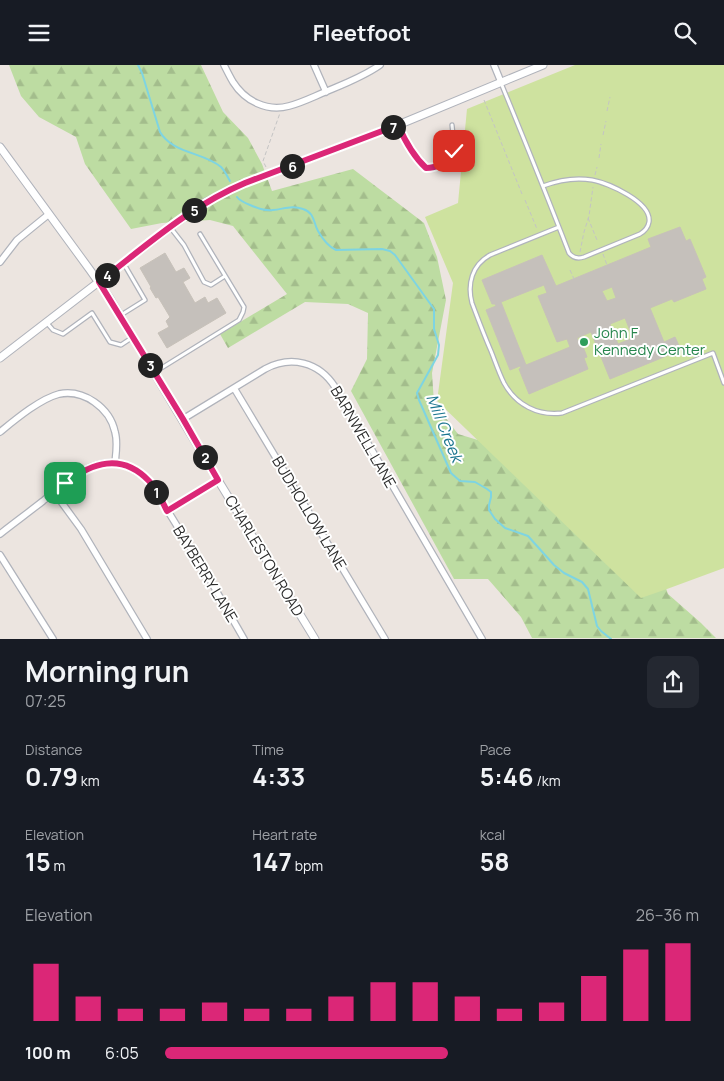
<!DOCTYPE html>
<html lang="en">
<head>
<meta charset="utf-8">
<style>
  body { margin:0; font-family:Manrope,sans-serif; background:#242831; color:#f1f3f6; height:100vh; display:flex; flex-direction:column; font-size:19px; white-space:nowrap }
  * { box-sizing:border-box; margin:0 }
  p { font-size:16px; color:#9ea1a6 }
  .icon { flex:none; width:28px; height:28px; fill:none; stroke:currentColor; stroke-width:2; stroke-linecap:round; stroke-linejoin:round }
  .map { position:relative; height:574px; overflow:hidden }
  .panel { display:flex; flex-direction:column; background:#171b24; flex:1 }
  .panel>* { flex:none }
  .pin { position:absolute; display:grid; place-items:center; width:42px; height:42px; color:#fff; margin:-21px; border-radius:10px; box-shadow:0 2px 8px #0006 }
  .km { position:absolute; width:25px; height:25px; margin:-12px; border-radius:50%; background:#222; color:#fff; font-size:14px; line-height:25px; text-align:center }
  .round { display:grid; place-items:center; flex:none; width:52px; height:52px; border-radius:10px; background:#242831 }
  .overview { display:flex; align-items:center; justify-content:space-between; height:85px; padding:0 25px }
  h1 { font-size:28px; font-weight:700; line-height:38px }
  .stats { display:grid; grid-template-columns:repeat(3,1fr); gap:8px; height:85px; padding:5px 25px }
  .stats div { display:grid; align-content:center }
  .stats b { font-size:25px; font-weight:700 }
  .stats small { font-size:14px; font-weight:400 }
  .stats p { font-size:14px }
  .chart { height:140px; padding:10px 25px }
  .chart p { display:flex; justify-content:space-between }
  .chart svg { width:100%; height:90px; margin-top:5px; stroke:#db2777; stroke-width:6 }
  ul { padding:0 25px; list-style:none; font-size:16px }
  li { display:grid; grid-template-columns:80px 60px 1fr; align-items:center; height:38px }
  li i { height:12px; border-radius:6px; background:#db2777 }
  header { display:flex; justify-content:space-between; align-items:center; height:65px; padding:0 25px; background:#171b24; font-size:22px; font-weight:700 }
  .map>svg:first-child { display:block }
  .forest { fill:url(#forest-firs) }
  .pitch { fill:#cee29f }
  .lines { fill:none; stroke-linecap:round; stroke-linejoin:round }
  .stream { stroke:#7ed4e2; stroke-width:2 }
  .building { fill:#c5c0bb; stroke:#c7c1b9; fill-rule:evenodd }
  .service-casing { stroke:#b0b3bb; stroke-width:5.5 }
  .minor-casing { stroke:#b0b3bb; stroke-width:8 }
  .tertiary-casing { stroke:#b0b3bb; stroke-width:9 }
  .path { stroke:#c4c4c4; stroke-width:1; stroke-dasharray:4 2.5; stroke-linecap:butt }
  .service { stroke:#fff; stroke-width:3 }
  .minor { stroke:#fff; stroke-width:5.5 }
  .tertiary { stroke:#fff; stroke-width:7 }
  .route-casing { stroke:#fff; stroke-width:10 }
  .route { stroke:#db2777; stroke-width:6 }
  .leisure-dot { fill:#2e9e5b; stroke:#fff; stroke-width:2 }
  .labels { text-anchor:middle; stroke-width:4; stroke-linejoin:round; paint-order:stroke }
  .leisure-label { font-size:15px; fill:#27864d; stroke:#fff; text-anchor:start }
  .street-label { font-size:15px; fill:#2c2c2c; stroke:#fff }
  .water-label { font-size:16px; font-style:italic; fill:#1c7690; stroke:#fff }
</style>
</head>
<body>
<header><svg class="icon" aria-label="menu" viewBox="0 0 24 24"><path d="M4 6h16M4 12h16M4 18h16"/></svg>Fleetfoot<svg class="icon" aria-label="search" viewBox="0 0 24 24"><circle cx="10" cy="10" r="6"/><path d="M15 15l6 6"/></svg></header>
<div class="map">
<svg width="724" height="574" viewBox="0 0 724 574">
  <defs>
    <pattern id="forest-firs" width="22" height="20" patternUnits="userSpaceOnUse" patternTransform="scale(1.25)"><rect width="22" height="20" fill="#bddca2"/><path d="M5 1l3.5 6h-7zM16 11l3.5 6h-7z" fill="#a3bd8c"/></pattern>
  </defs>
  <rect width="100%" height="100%" fill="#ece5e0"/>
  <path class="forest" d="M9,0H201L223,47L248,73L262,99L272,126L353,104L424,158L437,192L446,235L432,308L434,338L458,369L540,394L655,493L668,529L701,558L716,573H532L521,552L488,514H454L351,326L367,294L368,248L348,239L305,237L228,283L220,269L287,229L233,161L210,155L162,158L131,164L85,99L76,72L39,52L21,31Z"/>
  <path class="pitch" d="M575,0H724V503L667,524L641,533L437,336L453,218L425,152L458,138L467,44Z"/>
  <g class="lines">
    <path class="stream" d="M138,0L142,8L160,67C173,89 204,87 221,102C225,106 227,111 230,116
      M237,132C240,136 245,138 250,140C257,143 264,146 273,145C284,144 292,140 303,144C315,148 313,157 318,166C322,173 329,182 336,185L382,184L390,186L395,190L434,244V264L439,280L438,290L417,328L419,335L451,408L460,416L475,417L487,424L491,427V432L489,440V445L495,454L505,463L528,471L554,500L564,508L582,517L588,524L597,561L601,566L611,574"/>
  </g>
  <path class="building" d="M680,162L686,176L690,174L706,212L702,214L706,224L674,237L672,234L650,243L664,277L675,272L681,285L610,314L591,267L577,273L580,279L579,280L582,279L587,292L584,293L588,304L529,329L519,304L521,303L520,301L510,305L486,245L496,241L495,239H492L482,215L542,190L556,221L651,182L648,174ZM544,220L547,228L538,231L557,277L567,274L570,282L526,300L501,237ZM612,222L616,233L607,236L602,226ZM625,253L633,273L618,279L610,259Z
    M165,188L176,207L184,203L190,213L183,217L195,238L205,232L208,238L217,233L226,248L167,283L158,268L169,262L166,256L170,252L158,232L156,233L150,223L151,222L140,203Z"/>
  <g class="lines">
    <defs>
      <path id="service" d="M501,18C524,74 547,131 569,188C573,193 578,194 584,192L640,169C645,166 648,163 649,157C652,137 608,118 592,115C574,112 559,115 543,121
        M398,60C405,76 413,91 427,103C436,103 450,97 455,89L452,60
        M170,162L184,180L204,217L211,220L225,211
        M559,162L490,190C472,200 467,219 472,238C478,254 484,270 491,286C495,296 499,308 504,318C516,340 538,351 562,348L713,288L724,318
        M121,250L145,235L124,199
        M47,258L53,265L63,269L92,248L110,277L121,280L133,272
        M155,307L239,255L243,247L244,242L200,169"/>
      <path id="minor" d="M224,0C227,6 230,12 233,17C245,36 267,47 289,41C301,38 313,32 325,27C344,19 363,12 380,0
        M314,0L326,27
        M494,0L501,17
        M0,197L17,175L49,149
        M234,323L385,574
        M183,354L265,304C291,290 319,297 335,322L482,574
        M0,367C16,354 40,334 59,329C84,324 110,343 115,367C118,377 116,388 115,398
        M54,427L81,464L147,574
        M167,446L218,415
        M0,469C14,458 29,447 43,436C60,422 82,401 105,398C122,396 138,406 150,417L206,508L244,574
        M0,490L53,574"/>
      <path id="tertiary" d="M0,82L90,205L109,232L218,415L315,574
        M0,293L170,162L206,137L245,118L398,60L543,0"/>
    </defs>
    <use href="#service" class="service-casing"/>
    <use href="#minor" class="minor-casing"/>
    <use href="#tertiary" class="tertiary-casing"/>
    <path class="path" d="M484,35L522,129
      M607,46L610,32
      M603,70L606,56
      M599,93L601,79
      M266,102L263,96L280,48
      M595,110L597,102
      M525,135L537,164
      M588,153L597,175
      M580,187L584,167L589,151L593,122
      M603,189L607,200
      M103,201V199
      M570,205L574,214
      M116,216H117"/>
    <use href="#service" class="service"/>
    <use href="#minor" class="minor"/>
    <use href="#tertiary" class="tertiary"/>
  </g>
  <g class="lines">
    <defs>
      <path id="route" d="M65,418C92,398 121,387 149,416C157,424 162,436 167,446L218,415L183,354L99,217C146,181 190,141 245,118L398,60C405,76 413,91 426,103C436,103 450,97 455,89L454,86"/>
    </defs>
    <use href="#route" class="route-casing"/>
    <use href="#route" class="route"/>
  </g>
  <circle class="leisure-dot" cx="584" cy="277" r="5"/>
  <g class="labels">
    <g class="leisure-label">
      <text x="594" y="273">John F<tspan x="594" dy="17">Kennedy Center</tspan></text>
    </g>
    <g class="street-label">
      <text transform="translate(363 372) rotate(60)" y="5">BARNWELL LANE</text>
      <text transform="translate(309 448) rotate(59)" y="5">BUDHOLLOW LANE</text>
      <text transform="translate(264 491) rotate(59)" y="5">CHARLESTON ROAD</text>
      <text transform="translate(205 509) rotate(59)" y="5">BAYBERRY LANE</text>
    </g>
    <g class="water-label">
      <text transform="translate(445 363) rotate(68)" y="6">Mill Creek</text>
    </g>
  </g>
</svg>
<div class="pin" style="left:65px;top:418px;background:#1e9e55"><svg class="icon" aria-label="arrive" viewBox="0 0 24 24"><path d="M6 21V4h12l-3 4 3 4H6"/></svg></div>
<div class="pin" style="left:454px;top:86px;background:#d93025"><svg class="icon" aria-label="check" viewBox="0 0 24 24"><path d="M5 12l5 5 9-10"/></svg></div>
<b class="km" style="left:156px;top:427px">1</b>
<b class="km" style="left:205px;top:392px">2</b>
<b class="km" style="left:150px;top:300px">3</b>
<b class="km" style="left:107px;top:210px">4</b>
<b class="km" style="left:194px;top:145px">5</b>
<b class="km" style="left:292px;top:101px">6</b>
<b class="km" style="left:393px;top:62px">7</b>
</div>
<section class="panel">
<div class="overview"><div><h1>Morning run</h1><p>07:25</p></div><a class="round"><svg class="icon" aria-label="share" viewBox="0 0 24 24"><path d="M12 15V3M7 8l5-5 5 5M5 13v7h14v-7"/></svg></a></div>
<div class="stats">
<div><p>Distance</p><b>0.79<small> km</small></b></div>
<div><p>Time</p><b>4:33</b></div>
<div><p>Pace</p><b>5:46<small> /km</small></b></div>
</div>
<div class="stats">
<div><p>Elevation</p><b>15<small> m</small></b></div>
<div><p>Heart rate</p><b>147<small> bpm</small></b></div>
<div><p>kcal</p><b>58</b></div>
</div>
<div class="chart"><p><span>Elevation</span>26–36 m</p>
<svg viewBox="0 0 160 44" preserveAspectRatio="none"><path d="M5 44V16M15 44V32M25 44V38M35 44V38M45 44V35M55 44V38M65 44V38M75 44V32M85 44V25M95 44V25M105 44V32M115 44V38M125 44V35M135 44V22M145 44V9M155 44V6"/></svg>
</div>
<ul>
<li><b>100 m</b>6:05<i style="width:53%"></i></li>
</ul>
</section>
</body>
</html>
